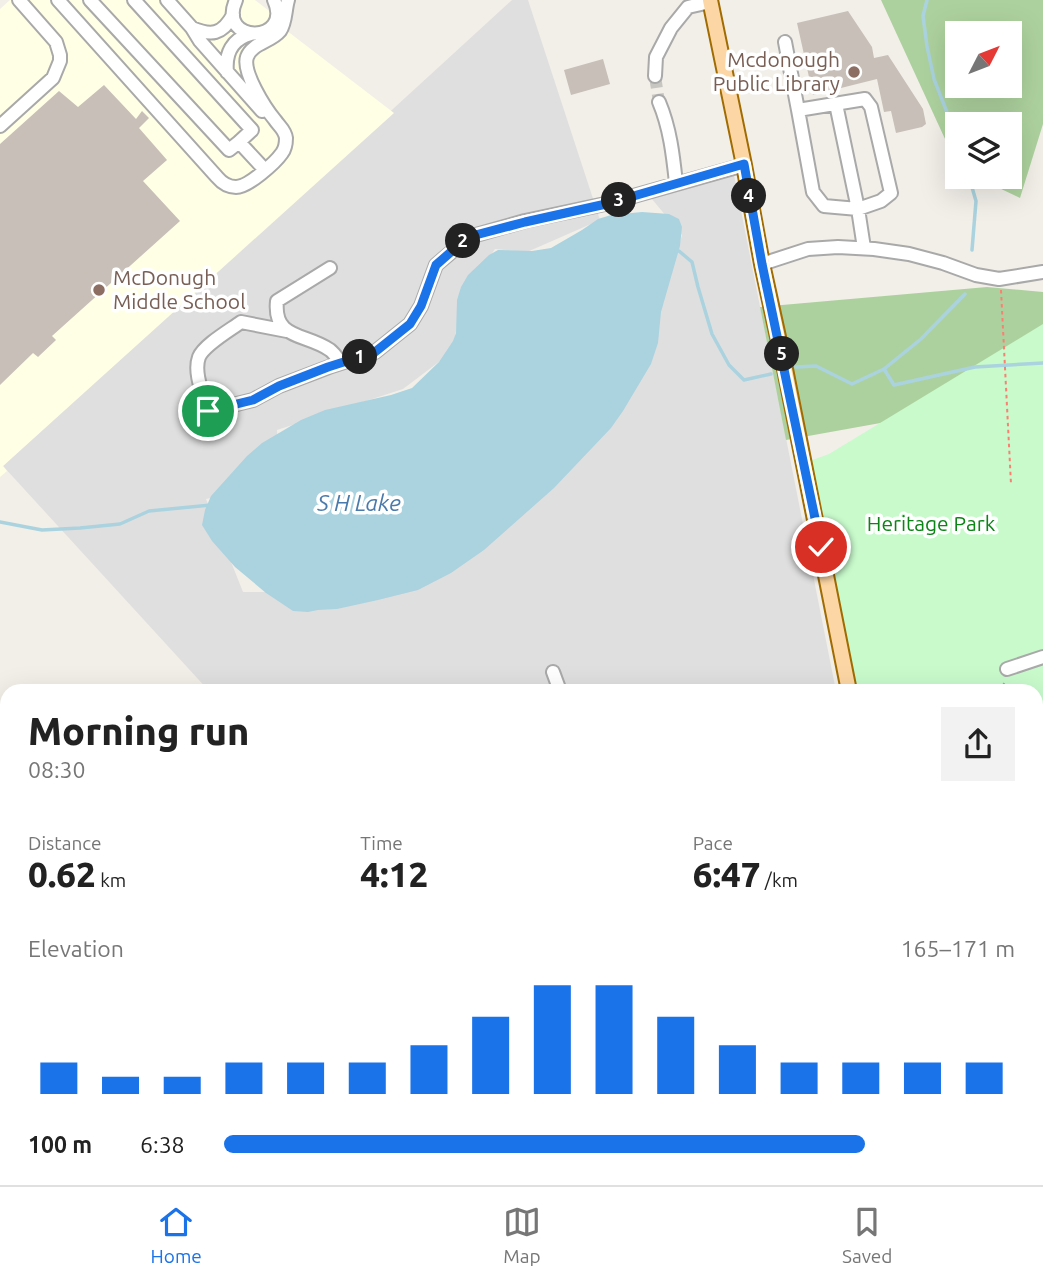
<!DOCTYPE html>
<html lang="en">
<head>
<meta charset="utf-8">
<style>
  body { margin:0; font-family:Ubuntu,sans-serif; background:#f2f2f2; color:#222; height:100vh; display:flex; flex-direction:column; font-size:26px; white-space:nowrap }
  * { box-sizing:border-box; margin:0 }
  p { font-size:23px; color:#767676 }
  .icon { flex:none; width:38px; height:38px; fill:none; stroke:currentColor; stroke-width:2; stroke-linecap:round; stroke-linejoin:round }
  .map { position:relative; flex:1; overflow:hidden }
  .panel { position:absolute; left:0px; top:684px; width:1043px; height:502px; display:flex; flex-direction:column; background:#fff; border-radius:21px 21px 0 0; box-shadow:0 7px 28px #0002 }
  .panel>* { flex:none }
  .needle { width:46px; rotate:48deg }
  .fabs { position:absolute; left:945px; top:21px; display:grid; gap:14px }
  .fabs a { display:grid; place-items:center; width:77px; height:77px; border-radius:0px; background:#fff; box-shadow:0 7px 28px #0002; font-size:35px }
  .pin { position:absolute; display:grid; place-items:center; width:60px; height:60px; color:#fff; margin:-30px; border:4px solid #fff; border-radius:50%; box-shadow:0 2px 7px #0007 }
  .km { position:absolute; width:35px; height:35px; margin:-18px; border-radius:50%; background:#222; color:#fff; font-size:19px; line-height:35px; text-align:center }
  .round { display:grid; place-items:center; flex:none; width:74px; height:74px; border-radius:0px; background:#f2f2f2 }
  .head { display:flex; align-items:center; justify-content:space-between; height:119px; padding:0 28px }
  h1 { font-size:38px; font-weight:800; line-height:52px }
  .metrics { display:grid; grid-template-columns:repeat(3,1fr); gap:10px; height:119px; padding:7px 28px }
  .metrics div { display:grid; align-content:center }
  .metrics b { font-size:35px; font-weight:800 }
  .metrics small { font-size:19px; font-weight:400 }
  .metrics p { font-size:19px }
  .chart { height:196px; padding:14px 28px }
  .chart p { display:flex; justify-content:space-between }
  .chart svg { width:100%; height:126px; margin-top:7px; stroke:#1a73e8; stroke-width:6 }
  ul { padding:0 28px; list-style:none; font-size:23px }
  li { display:grid; grid-template-columns:112px 84px 1fr; align-items:center; height:52px }
  li i { height:18px; border-radius:9px; background:#1a73e8 }
  .tabs { display:flex; justify-content:space-around; align-items:center; height:98px; border-top:2px solid #e0e0e0; background:#fff; font-size:19px; color:#767676 }
  .tabs a { display:grid; justify-items:center; gap:4px }
  .tabs .current { color:#1a73e8 }
  .map>svg:first-child { display:block }
  .residential { fill:#e0dfdf }
  .commercial { fill:#f2dad9 }
  .education { fill:#ffffe5 }
  .forest { fill:#add19e; fill-rule:evenodd }
  .park { fill:#c8facc }
  .water { fill:#aad3df }
  .lines { fill:none; stroke-linecap:round; stroke-linejoin:round }
  .stream { stroke:#aad3df; stroke-width:3.5 }
  .building { fill:#c7bfb8 }
  .minor-tunnel { stroke:#c8c6c1; stroke-width:12; stroke-dasharray:12 6; stroke-linecap:butt }
  .minor-casing { stroke:#a9a9a9; stroke-width:16 }
  .major-casing { stroke:#a06b00; stroke-width:18 }
  .path { stroke:#fa8072; stroke-width:2; stroke-dasharray:3.5 3.5; stroke-linecap:butt }
  .minor { stroke:#fff; stroke-width:12 }
  .major { stroke:#fcd6a4; stroke-width:14 }
  .route-casing { stroke:#fff; stroke-width:14 }
  .route { stroke:#1a73e8; stroke-width:9 }
  .education-dot { fill:#8d6e63; stroke:#fff; stroke-width:2.5 }
  .labels { text-anchor:middle; stroke-width:7; stroke-linejoin:round; paint-order:stroke }
  .education-label { font-size:21px; fill:#785e54; stroke:#fff; text-anchor:end }
  .park-label { font-size:21px; fill:#0c8416; stroke:#fff }
  .water-label { font-size:23px; font-style:italic; fill:#4a7aab; stroke:#fff }
</style>
</head>
<body>
<div class="map">
<svg width="1043" height="1185" viewBox="0 0 1043 1185">
  <rect width="100%" height="100%" fill="#f2efe9"/>
  <path class="residential" d="M512,0H528L600,220L527,252L495,249L463,295L452,352L403,389L277,430L279,483L206,499L243,592H408L451,548L654,331L682,235L651,198L734,175L836,691H209L3,466Z"/>
  <path class="commercial" d="M1036,1030L1043,1036V1185H577V1180H1036Z"/>
  <path class="education" d="M10,0H255L277,17L282,27L394,113L3,466L7,471L0,477V9Z"/>
  <path class="forest" d="M881,0H1043V124L1020,198L976,177H1010V124H957V165ZM1010,33V86H957V33Z
    M987,287L1043,292V430L1020,398L786,440L760,307Z"/>
  <path class="park" d="M1043,324V1068L1036,1062V691H852L804,463L829,454Z"/>
  <path class="water" d="M642,212L669,214L679,219L682,227L680,246L661,312L658,343L651,364L623,411L611,428L554,488L484,550L451,573L418,590L378,600L337,609L318,610L308,612L293,611L266,593L235,567L212,541L202,525L205,510L211,496L247,456L262,443L301,420L325,410L391,395L412,388L439,362L453,341L456,333L457,300L461,287L468,275L489,255L498,250L532,251L551,248L582,230L598,219L611,215Z"/>
  <g class="lines">
    <path class="stream" d="M927,0L923,16L927,46L934,79L957,138
      M969,177L976,201L972,250
      M676,251H679L692,262L698,287L712,334L729,365L744,380L771,374
      M796,367L816,366L852,384L884,369L921,339L965,294
      M884,369L894,385L975,367L1043,363
      M0,522L42,530L80,528L120,524L149,511L211,505"/>
  </g>
  <path class="building" d="M848,11L872,47L874,58L888,55L923,109L926,124L922,127L896,133L891,111L884,112L877,79L813,95L797,23Z
    M603,59L610,84L571,95L564,70Z
    M104,85L136,119L142,111L149,118L139,128L167,160L143,181L180,221L52,336L56,340L38,357L33,353L0,385V144L59,91L78,107Z"/>
  <g class="lines">
    <path class="minor-tunnel" d="M655,76L659,102"/>
    <defs>
      <path id="minor" d="M58,0L217,177C222,183 228,187 236,187C248,187 275,163 282,153C285,149 286,143 286,138C285,130 279,126 275,120C265,108 242,72 247,57C252,43 271,42 280,31C286,22 285,10 288,0
        M90,0L229,150L239,142L265,170
        M134,0L252,130L239,142
        M167,0L192,28L200,41L262,111
        M236,0C216,45 294,44 274,0
        M192,28C211,36 222,35 233,15
        M785,42L798,110
        M227,72C225,53 232,39 251,34
        M655,76L656,57L671,28L688,7L710,2
        M659,102C670,128 673,155 676,183
        M836,104L858,209L824,206L813,192L798,110L865,99L871,107L891,193L881,201L858,209L864,248
        M0,126L53,78L60,61V55L56,42L19,0
        M762,264L808,249L838,247L874,249L909,254L943,263L976,275L999,279L1043,272
        M330,268L277,301C273,340 306,333 330,350C334,353 338,359 341,363
        M287,331L241,322C230,330 204,345 199,357C193,373 204,396 208,411L253,400L279,386L329,367L375,352L410,324L421,306L436,265L469,237L525,221L605,204L744,165
        M1007,669L1043,657
        M553,672L560,691
        M1036,854L1043,853
        M1036,885L1043,895
        M1036,995L1043,1002
        M1036,1112L1043,1111
        M0,1134L7,1142
        M1036,1153H1043
        M40,1180L45,1185
        M251,1180L256,1185
        M544,1180L547,1185
        M760,1180V1185
        M823,1180L824,1185
        M143,1185L149,1180
        M700,1185L706,1180
        M935,1185L939,1180"/>
      <path id="major" d="M710,0L744,165L762,264L785,369L849,691
        M915,1180L916,1185"/>
    </defs>
    <use href="#minor" class="minor-casing"/>
    <use href="#major" class="major-casing"/>
    <path class="path" d="M1001,290L1011,484
      M994,691L993,686L1003,685L1006,681
      M1036,761L1043,760
      M1036,912L1043,920"/>
    <use href="#minor" class="minor"/>
    <use href="#major" class="major"/>
  </g>
  <g class="lines">
    <defs>
      <path id="route" d="M208,411L253,400L279,386L328,367L375,352L410,324L421,306L436,265L468,237L525,222L606,204L744,164L762,264L821,547"/>
    </defs>
    <use href="#route" class="route-casing"/>
    <use href="#route" class="route"/>
  </g>
  <g class="education-dot">
    <circle cx="854" cy="72" r="7"/>
    <circle cx="99" cy="290" r="7"/>
  </g>
  <g class="labels">
    <g class="education-label">
      <text x="840" y="67">Mcdonough<tspan x="840" dy="24">Public Library</tspan></text>
      <text x="113" y="285" text-anchor="start">McDonugh<tspan x="113" dy="24">Middle School</tspan></text>
    </g>
    <g class="park-label">
      <text x="931" y="531">Heritage Park</text>
    </g>
    <g class="water-label">
      <text x="359" y="511">S H Lake</text>
    </g>
  </g>
</svg>
<div class="fabs">
<a><svg class="needle" viewBox="-14 -14 28 28"><path d="M0-13l5 13h-10z" fill="#e53935"/><path d="M0 13l5-13h-10z" fill="#767676"/></svg></a>
<a><svg class="icon" aria-label="layers" viewBox="0 0 24 24"><path d="M12 4l9 5-9 5-9-5zM3 14l9 5 9-5"/></svg></a>
</div>
<div class="pin" style="left:208px;top:411px;background:#1e9e55"><svg class="icon" aria-label="arrive" viewBox="0 0 24 24"><path d="M6 21V4h12l-3 4 3 4H6"/></svg></div>
<div class="pin" style="left:821px;top:547px;background:#d93025"><svg class="icon" aria-label="check" viewBox="0 0 24 24"><path d="M5 12l5 5 9-10"/></svg></div>
<b class="km" style="left:360px;top:357px">1</b>
<b class="km" style="left:463px;top:241px">2</b>
<b class="km" style="left:619px;top:200px">3</b>
<b class="km" style="left:749px;top:196px">4</b>
<b class="km" style="left:782px;top:354px">5</b>
<section class="panel">
<div class="head"><div><h1>Morning run</h1><p>08:30</p></div><a class="round"><svg class="icon" aria-label="share" viewBox="0 0 24 24"><path d="M12 15V3M7 8l5-5 5 5M5 13v7h14v-7"/></svg></a></div>
<div class="metrics">
<div><p>Distance</p><b>0.62<small> km</small></b></div>
<div><p>Time</p><b>4:12</b></div>
<div><p>Pace</p><b>6:47<small> /km</small></b></div>
</div>
<div class="chart"><p><span>Elevation</span>165–171 m</p>
<svg viewBox="0 0 160 44" preserveAspectRatio="none"><path d="M5 44V33M15 44V38M25 44V38M35 44V33M45 44V33M55 44V33M65 44V27M75 44V17M85 44V6M95 44V6M105 44V17M115 44V27M125 44V33M135 44V33M145 44V33M155 44V33"/></svg>
</div>
<ul>
<li><b>100 m</b>6:38<i style="width:81%"></i></li>
</ul>
</section>
</div>
<nav class="tabs">
<a class="current"><svg class="icon" aria-label="home" viewBox="0 0 24 24"><path d="M3 11l9-7 9 7M6 9v11h12V9"/></svg>Home</a>
<a><svg class="icon" aria-label="map" viewBox="0 0 24 24"><path d="M3 6l6-2 6 2 6-2v14l-6 2-6-2-6 2zM9 4v14M15 6v14"/></svg>Map</a>
<a><svg class="icon" aria-label="saved" viewBox="0 0 24 24"><path d="M7 4h10v16l-5-4-5 4z"/></svg>Saved</a>
</nav>
</body>
</html>
